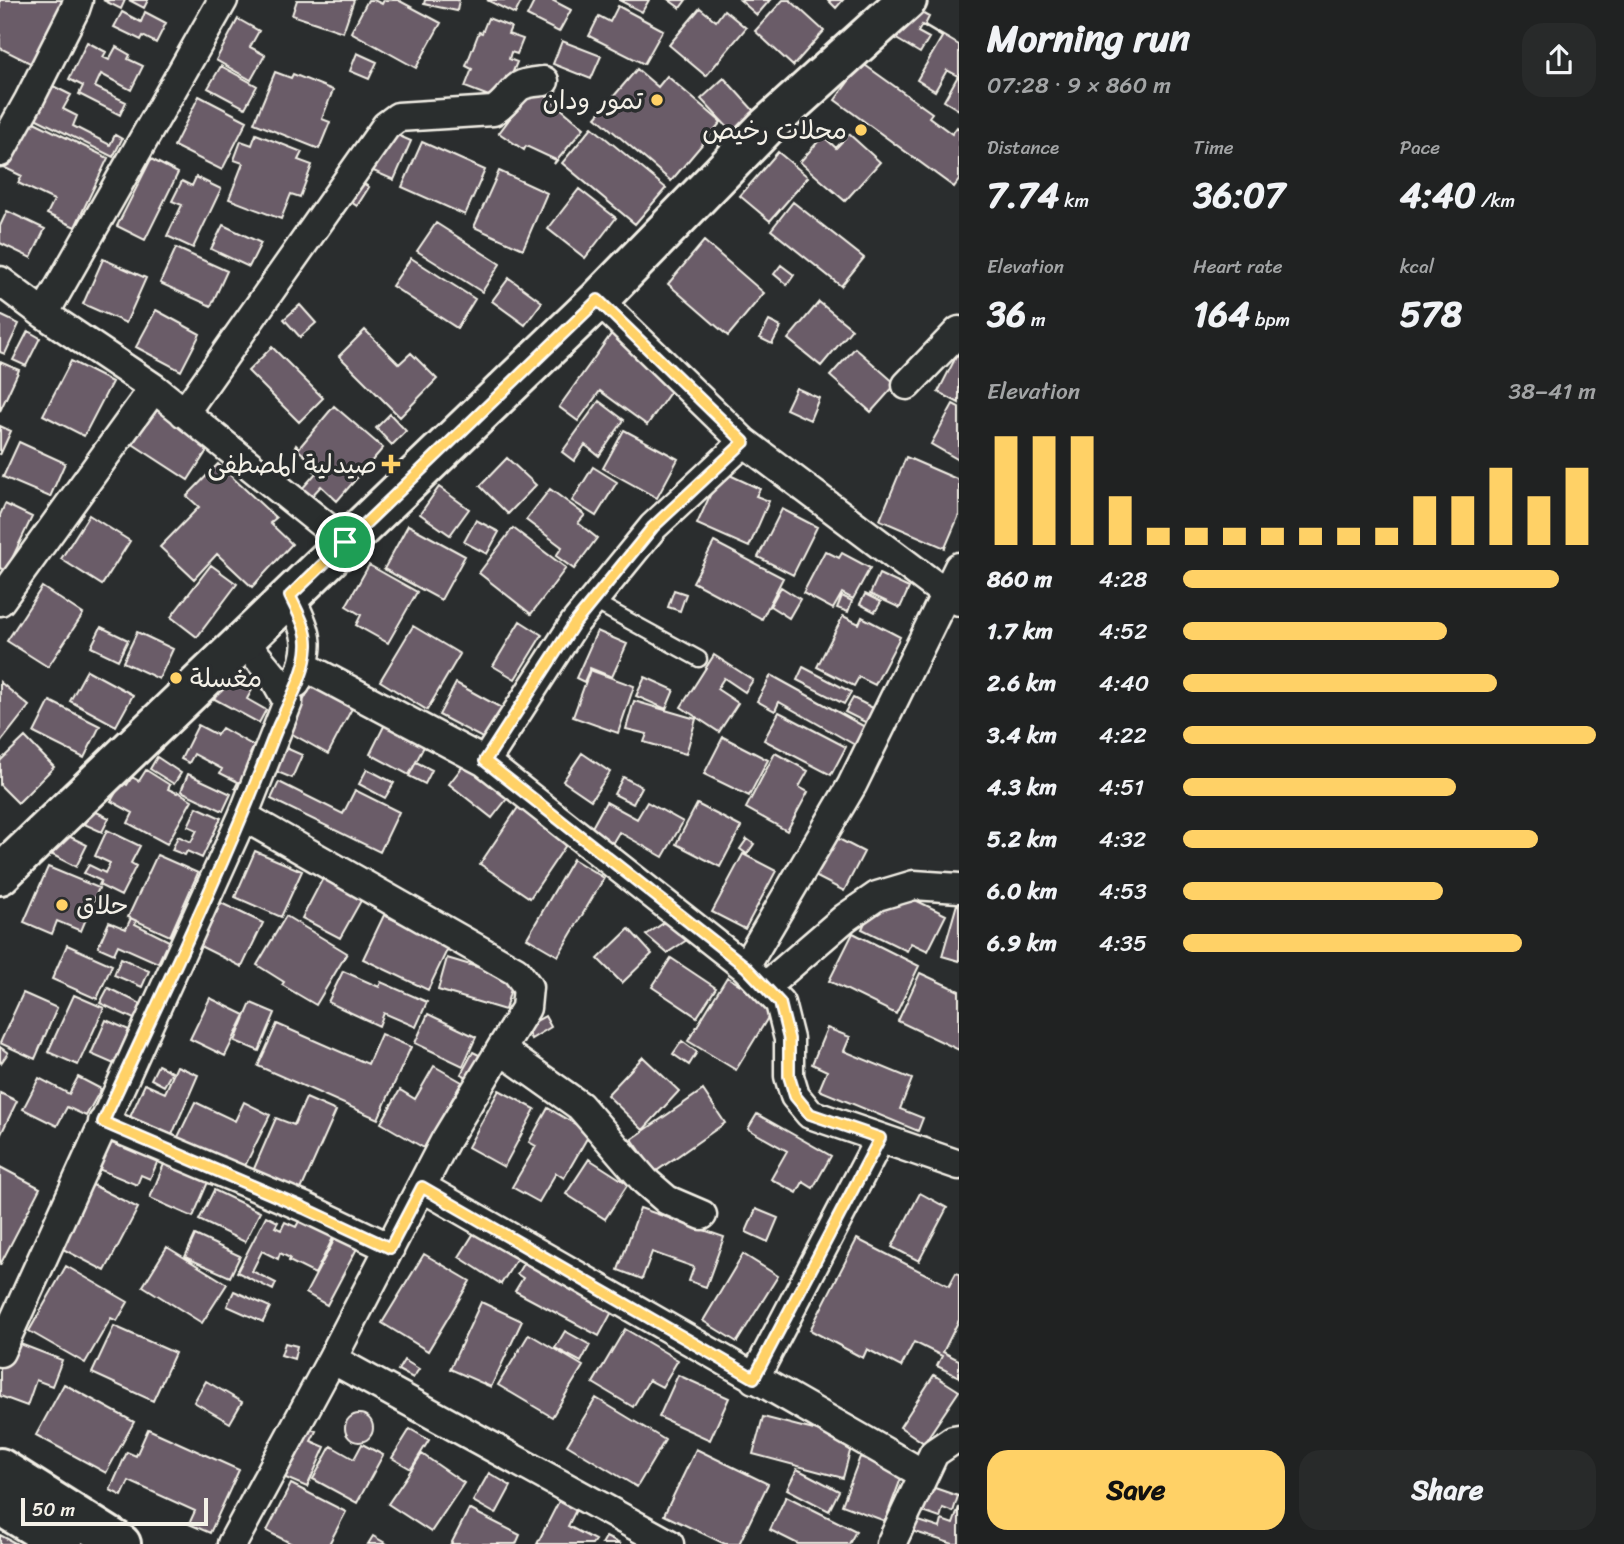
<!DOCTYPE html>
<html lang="en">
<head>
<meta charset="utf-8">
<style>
  body { margin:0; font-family:Sriracha,"Playpen Sans Arabic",sans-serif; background:#282a2a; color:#f1f3f6; height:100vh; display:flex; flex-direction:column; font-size:26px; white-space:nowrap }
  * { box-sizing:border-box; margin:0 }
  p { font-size:23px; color:#a2a4a5 }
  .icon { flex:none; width:38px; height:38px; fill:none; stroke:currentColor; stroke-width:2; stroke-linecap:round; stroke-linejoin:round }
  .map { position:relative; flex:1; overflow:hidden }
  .details { display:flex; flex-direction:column; background:#202222; width:665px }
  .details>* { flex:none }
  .scale { position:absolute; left:21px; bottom:18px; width:187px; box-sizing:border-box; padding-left:7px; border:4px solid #f4f1e8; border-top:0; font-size:19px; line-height:24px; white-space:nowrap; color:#f4f1e8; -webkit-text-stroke:5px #2a2d2e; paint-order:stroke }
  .pin { position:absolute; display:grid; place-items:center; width:60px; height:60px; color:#fff; margin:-30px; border:4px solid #fff; border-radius:50%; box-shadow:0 2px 7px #0007 }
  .round { display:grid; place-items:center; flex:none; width:74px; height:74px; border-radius:21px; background:#282a2a }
  .summary { display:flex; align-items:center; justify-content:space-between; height:119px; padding:0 28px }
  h1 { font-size:38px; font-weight:700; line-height:52px }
  .metrics { display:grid; grid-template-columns:repeat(3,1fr); gap:10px; height:119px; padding:7px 28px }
  .metrics div { display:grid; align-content:center }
  .metrics b { font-size:35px; font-weight:700 }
  .metrics small { font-size:19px; font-weight:400 }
  .metrics p { font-size:19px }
  .chart { height:196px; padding:14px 28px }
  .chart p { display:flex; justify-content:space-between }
  .chart svg { width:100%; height:126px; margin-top:7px; stroke:#ffd166; stroke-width:6 }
  .primary-button { display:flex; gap:14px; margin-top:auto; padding:14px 28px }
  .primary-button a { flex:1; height:80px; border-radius:21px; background:#ffd166; color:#111; font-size:28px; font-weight:700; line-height:80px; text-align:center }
  .primary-button a+a { background:#282a2a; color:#f1f3f6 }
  ul { padding:0 28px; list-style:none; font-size:23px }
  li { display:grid; grid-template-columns:112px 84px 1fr; align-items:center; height:52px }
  li i { height:18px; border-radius:9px; background:#ffd166 }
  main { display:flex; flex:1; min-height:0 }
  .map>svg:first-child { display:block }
  .building { fill:#6a5b67; stroke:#f4f1e8; stroke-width:2 }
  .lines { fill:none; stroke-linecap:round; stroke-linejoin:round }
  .lane-casing { stroke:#f4f1e8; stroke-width:19 }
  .street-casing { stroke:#f4f1e8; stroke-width:33 }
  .secondary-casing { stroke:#f4f1e8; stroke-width:44 }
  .lane { stroke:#2a2d2e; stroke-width:14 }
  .street { stroke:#2a2d2e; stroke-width:28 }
  .secondary { stroke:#2a2d2e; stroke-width:38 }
  .route-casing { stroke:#fff; stroke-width:14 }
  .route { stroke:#ffd166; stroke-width:9 }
  .poi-dot { fill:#ffd166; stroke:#2a2d2e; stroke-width:2.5 }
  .labels { text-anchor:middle; stroke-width:7; stroke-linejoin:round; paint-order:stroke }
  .poi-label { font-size:26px; fill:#f4f1e8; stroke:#2a2d2e; text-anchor:end }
</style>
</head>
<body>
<main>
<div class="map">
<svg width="959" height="1544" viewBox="0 0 959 1544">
  <rect width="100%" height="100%" fill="#2a2d2e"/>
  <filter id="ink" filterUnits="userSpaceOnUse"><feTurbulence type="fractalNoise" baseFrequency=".0143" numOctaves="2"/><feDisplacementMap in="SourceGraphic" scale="14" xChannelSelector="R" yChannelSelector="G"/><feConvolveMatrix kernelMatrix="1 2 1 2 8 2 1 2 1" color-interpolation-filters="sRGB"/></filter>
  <g filter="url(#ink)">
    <path class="building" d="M0,0H64L32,64L0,48Z
      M103,0H125L121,9Z
      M129,0H148L144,8Z
      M297,0H354L343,32L292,15Z
      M368,0H374L382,4L384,0H398L441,23L416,68L351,32Z
      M425,0H459L457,11L424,4Z
      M487,0H522L515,14Z
      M535,0H552L571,10L559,32L527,16Z
      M619,0H649L642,12Z
      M669,0H686L680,8Z
      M740,0H770L757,15Z
      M783,0H790L824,31L793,66L755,31Z
      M828,0H843L836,8Z
      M618,6L663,30L644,64L589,36L599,16L610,22Z
      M910,7L929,17L925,25L959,45V110L944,101L958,76L947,70L935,91L917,80L942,37L922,25L918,32L929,38L920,53L893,37Z
      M700,8L716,21L724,10L746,28L706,76L669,45Z
      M122,12L141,22L145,12L166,23L156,43L143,36L141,40L114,27Z
      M488,18L511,27L508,34L523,39L517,54L511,52L509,59L517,62L510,79L506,77L503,86L502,101L465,87L472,69L466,66L479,32L482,33Z
      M238,19L259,31L250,47L265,55L251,80L216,60Z
      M562,41L601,56L591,79L553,64Z
      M87,42L106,52L103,57L109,60L116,47L130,55L128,59L143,66L131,90L101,74L95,87L126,102L120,115L79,94L83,86L69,79Z
      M357,53L377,62L369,79L350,71Z
      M862,63L932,113L929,117L952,134L957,127L959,129V180L954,187L835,100Z
      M221,66L257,86L245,108L208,88Z
      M637,69L658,87L667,76L721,122L671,181L596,117Z
      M275,72L291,78L293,74L333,90L322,119L330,122L319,149L254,123Z
      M724,78L754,111L732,132L701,99Z
      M49,84L71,95L63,109L77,116L73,126L110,145L115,135L122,139L113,157L33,117Z
      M534,86L584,128L554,164L556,160L526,146L524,150L499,133Z
      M199,96L247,121L222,170L174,146Z
      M24,117L108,158L75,227L47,214L54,200L18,183L22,176L1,166Z
      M592,127L666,188L635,224L562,163Z
      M388,131L411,141L394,180L371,170Z
      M256,134L302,152L298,160L312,165L300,197L291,194L281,219L229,199L243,163L234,160L241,141L252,145Z
      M849,134L880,162L845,201L800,162L823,136L836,148Z
      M422,142L485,170L465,215L402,187Z
      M778,152L808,177L770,221L740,196Z
      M151,159L178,173L145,240L117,226Z
      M499,171L547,193L523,249L474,227Z
      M196,177L221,189L193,248L167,236L182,205L172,201L182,181L192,186Z
      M356,179L369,187L357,206L345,198Z
      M579,189L616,218L585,258L548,229Z
      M793,202L864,258L841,286L771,230Z
      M7,211L45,229L31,258L0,243V226Z
      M436,223L500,264L482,292L417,251Z
      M223,225L261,243L249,267L211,249Z
      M704,241L764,293L728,336L668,284Z
      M176,248L227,271L211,306L160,283Z
      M411,258L475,299L457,328L392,286Z
      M103,259L146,278L126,323L83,304Z
      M781,265L794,275L787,285L774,274Z
      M509,278L542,302L525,325L492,301Z
      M819,302L852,329L821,366L788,339Z
      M300,305L316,323L300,337L284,319Z
      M156,310L200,334L181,371L136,347Z
      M0,315L19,324L5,354L0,352Z
      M769,321L781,327L772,344L760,338Z
      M365,330L399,364L411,353L437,379L400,417L339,356Z
      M28,331L40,338L26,366L13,360Z
      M612,333L678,381L647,425L600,391L578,421L559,407Z
      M272,347L323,398L299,422L248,371Z
      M855,348L896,384L871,412L830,376Z
      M959,351V403L938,392Z
      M71,361L112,382L84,436L43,415Z
      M0,362L19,370L0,411Z
      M796,388L819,398L810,420L786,409Z
      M599,401L624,420L599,456L585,445L574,461L562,452Z
      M156,404L213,441L188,480L131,443Z
      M953,404L959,407V460L931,444Z
      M334,406L383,448L337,501L321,486L310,498L301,490L316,473L309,466L312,462L295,447L296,445L299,448Z
      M390,414L406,431L392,445L376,428Z
      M0,426L11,431L0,455Z
      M624,430L678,459L657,498L603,468Z
      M19,442L65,463L50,497L3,477Z
      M906,457L959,480V515L945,548L880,520Z
      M507,458L536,485L508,514L480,486Z
      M218,464L276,518L270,523L292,544L252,587L217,554L194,579L160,547L199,507L187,496Z
      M593,467L617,482L596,516L572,501Z
      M721,471L760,489L756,496L769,501L749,547L697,524Z
      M439,487L469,509L450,535L420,514Z
      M550,489L585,515L578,523L597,538L574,569L556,556L562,547L526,520Z
      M5,504L32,517L6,571L0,568V515Z
      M782,509L817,527L793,575L758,557Z
      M89,515L130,541L102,585L61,559Z
      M476,520L499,532L487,554L464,542Z
      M408,525L465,556L441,600L384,569Z
      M513,528L566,568L531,614L479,573Z
      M714,542L783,578L762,619L693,582Z
      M825,551L839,558L842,553L870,568L853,599L842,593L833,609L803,593Z
      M211,565L237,584L197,637L171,617Z
      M369,565L417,592L388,643L356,625L361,615L346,606Z
      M879,574L909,588L900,608L870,594Z
      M42,587L83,614L48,667L7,641Z
      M781,587L800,599L789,618L770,606Z
      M674,590L686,594L680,611L668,607Z
      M865,594L881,602L875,612L860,604Z
      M842,596L852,601L848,612L837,608Z
      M843,616L859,624L862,617L900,637L875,685L859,677L854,686L817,667Z
      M520,621L542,635L515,679L493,666Z
      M413,626L460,654L427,710L380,681Z
      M101,627L128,640L118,660L91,647Z
      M597,631L627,644L612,677L590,668L584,682L576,678Z
      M137,632L173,649L159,679L123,662Z
      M714,655L753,680L745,692L724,678L717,689L738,703L719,732L681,707Z
      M803,667L851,692L844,704L797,680Z
      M87,670L133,695L116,726L70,701Z
      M590,670L634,686L618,733L573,717Z
      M222,673L252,690L247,699L266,710L259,723L209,696Z
      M771,675L865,727L855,745L779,702L775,711L757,701Z
      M316,677L357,699L328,754L287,731Z
      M645,677L674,690L666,709L636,696Z
      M0,682L29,706L0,743Z
      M456,683L505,710L488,741L439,715Z
      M853,698L877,710L869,724L845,712Z
      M50,701L100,726L84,758L34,733Z
      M634,701L696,719L686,754L644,742L647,734L626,729Z
      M779,712L846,747L831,775L764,740Z
      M389,716L429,737L409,775L370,754Z
      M198,725L217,735L222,728L254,746L250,754L258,758L240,791L235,788L238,782L220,773L222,769L194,754L189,763L181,759Z
      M25,737L54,767L18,803L0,785V761Z
      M723,737L768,760L749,796L704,774Z
      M286,748L302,755L292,778L275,771Z
      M582,753L610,772L591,800L563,781Z
      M775,753L808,771L799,787L808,792L787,831L746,808Z
      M157,757L181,773L174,784L150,769Z
      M470,757L513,791L492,818L449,784Z
      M416,762L432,770L425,784L409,776Z
      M367,769L394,783L385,798L359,784Z
      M146,770L170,785L168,789L177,793L178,792L192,800L167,844L128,823L133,813L111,801L122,782L127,785L132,777L139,781Z
      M188,774L231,794L223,811L181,791Z
      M623,777L642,787L633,804L614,794Z
      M279,782L343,814L355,790L399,812L380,852L271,799Z
      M606,802L637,819L647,802L683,822L663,857L619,832L612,844L590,831Z
      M80,804L109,818L102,832L73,819Z
      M697,804L741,827L720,867L676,844Z
      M519,806L570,839L530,898L480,864Z
      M197,807L221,818L202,858L187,851L185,855L172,850L178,836L191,842L197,830L188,826Z
      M107,830L140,846L131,863L136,866L121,896L99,885L101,881L84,873L89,865L105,873L110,863L95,856Z
      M58,831L87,845L76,867L47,852Z
      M829,834L864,852L844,891L809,873Z
      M747,839L754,844L747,854L740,849Z
      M255,851L302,871L281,917L235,897Z
      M743,854L776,871L745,929L712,912Z
      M157,855L198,873L170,936L128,917Z
      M573,859L604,878L558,956L527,938Z
      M48,867L99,888L81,931L57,921L52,934L24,922Z
      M324,876L363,897L340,938L302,918Z
      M907,896L946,915L928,951L911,943L907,951L862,929L872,907Z
      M221,903L263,923L242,967L200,946Z
      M957,904L959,905V961L942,956Z
      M384,915L449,946L428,990L363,959Z
      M286,916L347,953L316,1005L282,985L284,982L257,965Z
      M131,918L136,921L135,924L171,942L168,949L165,948L158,963L118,945L114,954L98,947L109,922L126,929Z
      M668,920L690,938L667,953L646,935Z
      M629,929L652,954L622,983L598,959Z
      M853,933L919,966L896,1014L829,981Z
      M67,945L112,965L97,999L52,979Z
      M121,958L149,971L142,987L114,975Z
      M447,958L514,978L505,1010L438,990Z
      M671,958L716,988L697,1017L652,987Z
      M343,971L379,987L381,982L427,1002L416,1027L384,1013L379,1026L328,1002Z
      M920,973L959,991V1050L898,1021Z
      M727,977L775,1006L736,1070L688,1041Z
      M108,988L143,1005L136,1020L100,1003Z
      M23,993L57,1008L35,1059L0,1043Z
      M74,995L104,1008L78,1065L48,1052Z
      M210,998L245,1015L225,1056L190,1039Z
      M251,1003L275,1013L259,1051L235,1041Z
      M428,1014L476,1037L463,1066L415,1043Z
      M545,1016L551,1027L531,1039L525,1027Z
      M106,1020L129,1030L114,1064L91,1054Z
      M277,1024L368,1064L381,1034L411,1047L378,1119L258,1066Z
      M827,1028L850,1037L844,1051L912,1079L900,1109L923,1118L918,1131L819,1090L827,1071L812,1064Z
      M682,1041L697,1052L689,1065L673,1054Z
      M0,1047L8,1053L1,1063L0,1062Z
      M473,1052L487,1059L475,1081L461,1074Z
      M643,1057L679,1091L643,1130L607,1095Z
      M158,1065L172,1072L164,1086L151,1079Z
      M177,1066L198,1075L172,1135L130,1117L145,1084L165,1093Z
      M434,1066L462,1082L424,1148L381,1123L400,1090L415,1099Z
      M78,1077L101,1089L86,1116L67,1107L57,1126L23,1109L39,1078L69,1094Z
      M499,1090L535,1109L504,1167L468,1147Z
      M703,1090L725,1123L655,1172L632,1139Z
      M0,1093L17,1101L0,1136Z
      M306,1098L336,1111L300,1192L253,1171L276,1118L294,1125Z
      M195,1102L235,1121L244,1102L270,1115L242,1172L176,1141Z
      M548,1108L590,1133L564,1178L556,1173L539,1202L512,1187L536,1146L529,1142Z
      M757,1114L831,1156L813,1188L803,1182L797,1193L771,1179L787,1151L748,1129Z
      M107,1141L121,1147L124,1141L160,1156L150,1179L141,1175L137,1185L96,1168Z
      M589,1159L628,1184L605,1219L566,1194Z
      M185,1161L200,1167L196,1177L208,1182L193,1217L150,1198L164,1164L181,1171Z
      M0,1167L40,1188L0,1265Z
      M91,1184L138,1208L105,1271L59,1247Z
      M214,1190L260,1212L245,1242L199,1220Z
      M920,1193L947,1208L919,1261L892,1247Z
      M640,1208L724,1237L706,1287L689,1281L694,1267L652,1252L642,1279L618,1270Z
      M756,1209L778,1218L768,1242L746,1232Z
      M303,1213L337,1230L315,1274L289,1261L290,1258L280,1253L278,1259L262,1251L252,1271L276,1283L273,1290L237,1272L266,1216L278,1222L275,1227L281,1230L285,1222L296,1227Z
      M341,1227L362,1239L327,1305L306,1293Z
      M476,1230L518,1257L501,1284L459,1257Z
      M195,1235L240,1256L230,1277L185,1257Z
      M857,1239L949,1286L956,1273L959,1274V1320L943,1352L959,1360V1377L937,1366L942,1356L914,1342L901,1367L867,1349L863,1358L810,1330Z
      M167,1247L227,1284L202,1323L143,1286Z
      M424,1254L470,1281L428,1351L382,1323Z
      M743,1254L778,1276L737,1342L703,1321Z
      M524,1262L613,1310L599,1336L515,1291L523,1278L517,1274Z
      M66,1266L128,1302L117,1321L111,1318L85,1363L29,1331Z
      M234,1291L270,1307L263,1322L227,1306Z
      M481,1302L522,1321L491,1387L450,1369Z
      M114,1326L175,1353L153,1401L92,1373Z
      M625,1329L678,1360L662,1387L649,1380L633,1407L593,1383Z
      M565,1331L590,1345L581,1362L555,1348Z
      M529,1334L583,1366L552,1417L498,1385Z
      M10,1340L62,1360L52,1386L36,1380L27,1406L0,1396V1365Z
      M285,1343L297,1346L294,1359L281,1355Z
      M404,1360L419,1369L413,1378L398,1370Z
      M678,1375L729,1398L710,1440L659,1417Z
      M934,1375L959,1391L924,1443L900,1427Z
      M206,1381L242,1402L230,1423L194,1402Z
      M64,1384L134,1422L106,1473L36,1435Z
      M596,1398L665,1440L637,1487L567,1445Z
      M345 1428a14 14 0 1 1 28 0a14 14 0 1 1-28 0Z
      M763,1417L853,1440L843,1478L753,1454Z
      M303,1426L316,1431L311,1441L325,1447L307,1487L281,1476Z
      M148,1429L239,1470L210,1533L189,1524L195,1511L129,1481L122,1496L110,1490L127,1452L136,1456Z
      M410,1429L429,1440L411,1469L392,1458Z
      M362,1444L383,1455L357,1503L313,1479L331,1446L354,1459Z
      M696,1449L768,1484L739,1544H725L664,1515Z
      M422,1454L464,1483L431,1532L388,1504Z
      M860,1457L903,1473L885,1521L842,1505Z
      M797,1469L839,1491L829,1511L787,1489Z
      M489,1473L511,1486L496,1514L473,1501Z
      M291,1484L346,1512L329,1544H292L267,1531Z
      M926,1485L958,1496L953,1512L943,1508L940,1518L917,1510Z
      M786,1496L856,1531L849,1544H798L770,1530Z
      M559,1501L576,1510L568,1526L595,1540L592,1544H537Z
      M959,1507V1544H953L912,1531L916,1520L940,1528L942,1520L953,1524Z
      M469,1509L520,1535L516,1544H451Z
      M0,1535L17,1544H0Z
      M373,1536L387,1544H368Z
      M606,1537L620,1544H602Z"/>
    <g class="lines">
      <defs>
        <path id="lane" d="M593,601L699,659"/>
        <path id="street" d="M0,152L29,100L75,9L78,0
          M0,281L44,314L154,388L345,542
          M598,300L744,442L946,594L959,601
          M44,314L223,0
          M907,385L959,331
          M184,413L386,126L398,117L493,111C505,105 510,93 520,86C527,82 536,82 544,81
          M290,596C307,634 314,643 296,683
          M0,601L154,388
          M304,666L485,762L745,967L780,1003L789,1039V1076L795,1096L810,1114L959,1165
          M485,762L574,624L653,527L744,442
          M745,967L852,785L959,567
          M765,987L845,918L877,896L914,885L959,888
          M501,1050L580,1106L645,1181L667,1200L702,1215
          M103,1122L304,1207L390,1248
          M422,1187L923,1474
          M0,1352L243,816L288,702L274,677L243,640
          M332,1359L669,1544
          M754,1379L880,1138
          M232,1544L332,1359L445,1141L526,1008L528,987L516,971L243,816
          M891,1544L934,1453L953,1440L959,1439"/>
        <path id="secondary" d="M0,875L598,300L765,128L907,0
          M0,1468L121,1544
          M0,1505L63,1544"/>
      </defs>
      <use href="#lane" class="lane-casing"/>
      <use href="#street" class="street-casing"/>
      <use href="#secondary" class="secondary-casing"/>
      <use href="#lane" class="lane"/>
      <use href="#street" class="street"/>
      <use href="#secondary" class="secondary"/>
    </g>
  </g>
  <g class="lines" filter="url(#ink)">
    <defs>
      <path id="route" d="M598,300L744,442L653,527L574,624L485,761L746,967L780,1003L789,1039V1076L795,1096L810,1114L880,1138L754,1378L422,1187L390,1248L304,1208L103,1122C162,994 224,867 274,736C285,708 306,676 307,646C308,629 297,611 290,596Z"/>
    </defs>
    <use href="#route" class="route-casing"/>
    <use href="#route" class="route"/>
  </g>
  <g class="poi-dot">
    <circle cx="657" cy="100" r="7"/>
    <circle cx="861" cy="130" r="7"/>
    <path d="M387.5 453.5h7v7h7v7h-7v7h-7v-7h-7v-7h7z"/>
    <circle cx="176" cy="678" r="7"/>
    <circle cx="62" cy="905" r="7"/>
  </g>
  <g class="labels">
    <g class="poi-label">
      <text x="643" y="109">تمور ودان</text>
      <text x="847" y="139">محلات رخيص</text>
      <text x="377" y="473">صيدلية المصطفى</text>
      <text x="190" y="687" text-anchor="start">مغسلة</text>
      <text x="76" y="914" text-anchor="start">حلاق</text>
    </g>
  </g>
</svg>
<div class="scale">50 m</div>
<div class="pin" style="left:345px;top:542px;background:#1e9e55"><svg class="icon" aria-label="arrive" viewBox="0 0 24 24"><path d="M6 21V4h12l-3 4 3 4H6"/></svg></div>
</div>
<section class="details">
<div class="summary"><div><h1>Morning run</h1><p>07:28 · 9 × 860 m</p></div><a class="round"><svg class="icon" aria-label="share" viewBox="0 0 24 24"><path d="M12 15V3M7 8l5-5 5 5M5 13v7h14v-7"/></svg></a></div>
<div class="metrics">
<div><p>Distance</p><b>7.74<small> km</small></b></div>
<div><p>Time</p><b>36:07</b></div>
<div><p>Pace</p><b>4:40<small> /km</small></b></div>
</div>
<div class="metrics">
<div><p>Elevation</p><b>36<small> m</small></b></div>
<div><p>Heart rate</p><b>164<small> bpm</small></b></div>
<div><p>kcal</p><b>578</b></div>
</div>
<div class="chart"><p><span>Elevation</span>38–41 m</p>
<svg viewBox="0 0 160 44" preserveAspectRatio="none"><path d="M5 44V6M15 44V6M25 44V6M35 44V27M45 44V38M55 44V38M65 44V38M75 44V38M85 44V38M95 44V38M105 44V38M115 44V27M125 44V27M135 44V17M145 44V27M155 44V17"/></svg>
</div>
<ul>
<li><b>860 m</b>4:28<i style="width:91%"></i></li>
<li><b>1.7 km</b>4:52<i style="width:64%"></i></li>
<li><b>2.6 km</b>4:40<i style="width:76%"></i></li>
<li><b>3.4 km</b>4:22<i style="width:100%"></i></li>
<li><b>4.3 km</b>4:51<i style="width:66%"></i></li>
<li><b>5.2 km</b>4:32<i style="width:86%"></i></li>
<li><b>6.0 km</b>4:53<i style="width:63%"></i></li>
<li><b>6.9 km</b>4:35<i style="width:82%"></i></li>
</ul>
<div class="primary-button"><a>Save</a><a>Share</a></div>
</section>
</main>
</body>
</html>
